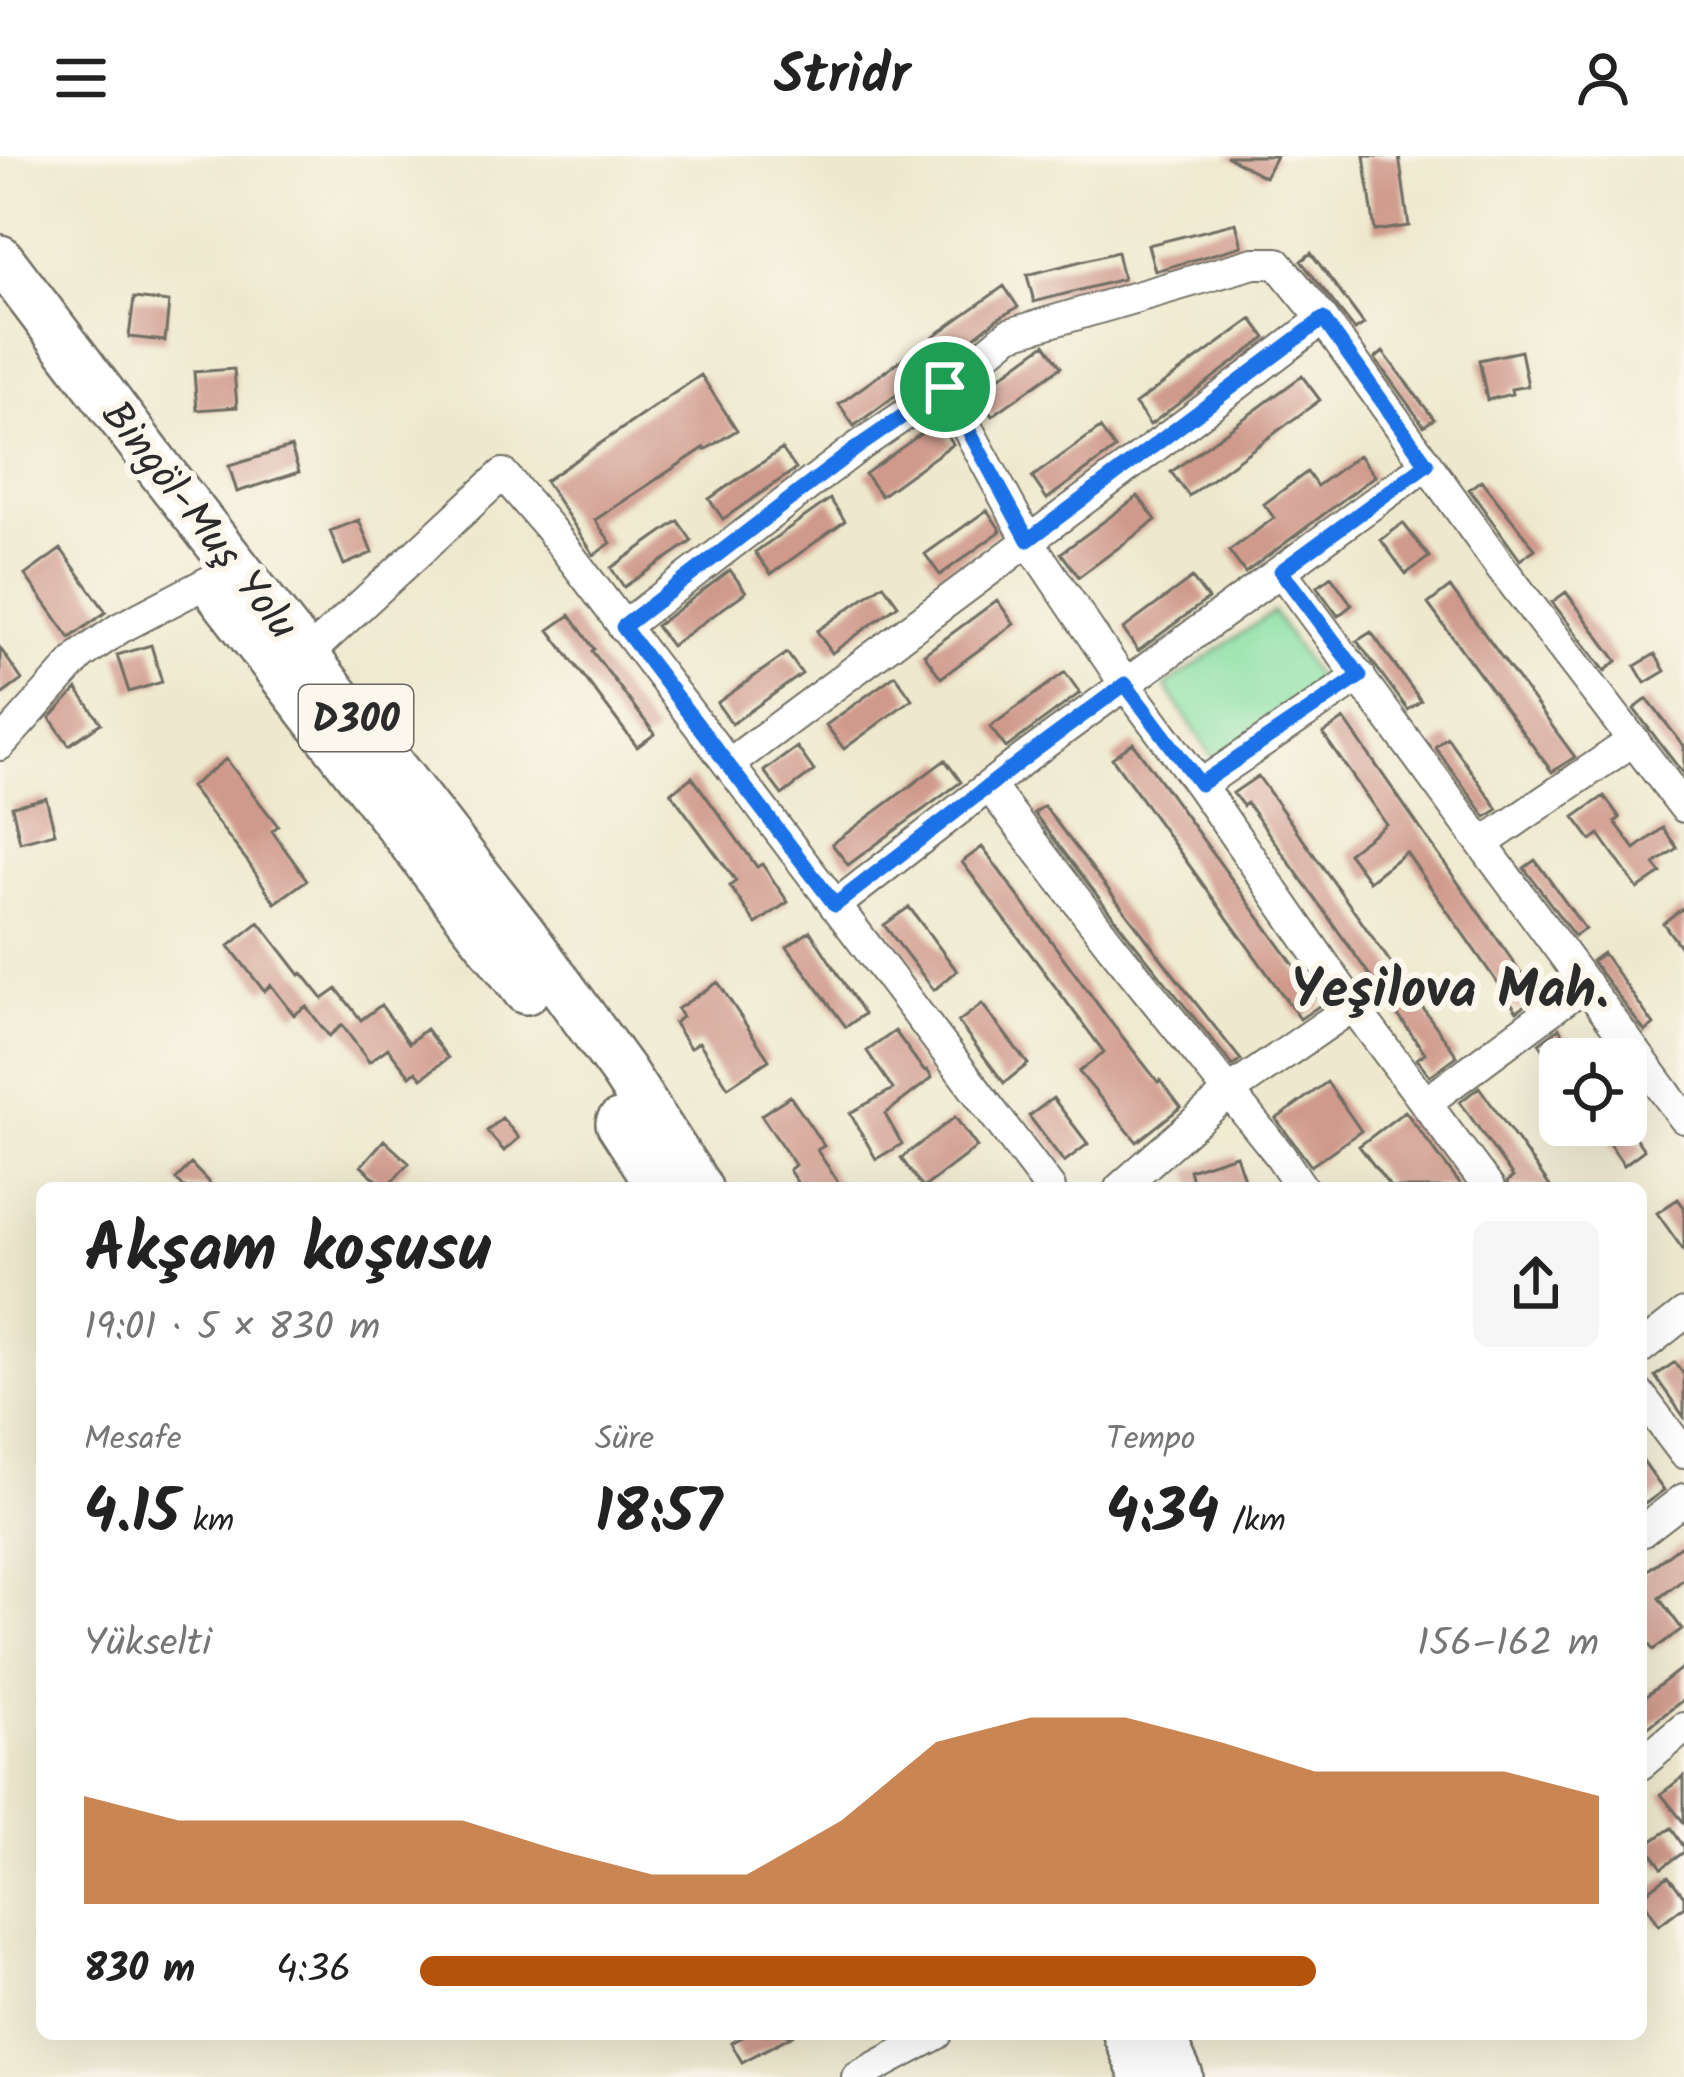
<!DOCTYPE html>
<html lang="tr">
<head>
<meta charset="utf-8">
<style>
  body { margin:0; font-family:Kalam,sans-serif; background:#f6f6f6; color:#222; height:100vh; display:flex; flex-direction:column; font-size:45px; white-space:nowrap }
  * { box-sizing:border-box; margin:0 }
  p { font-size:39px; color:#767676 }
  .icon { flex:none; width:66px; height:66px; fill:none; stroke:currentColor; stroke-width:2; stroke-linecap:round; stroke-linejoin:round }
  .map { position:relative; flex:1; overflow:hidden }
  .sheet { position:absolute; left:36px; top:1026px; width:1611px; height:858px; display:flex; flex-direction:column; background:#fff; border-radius:18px; box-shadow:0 12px 48px #0002 }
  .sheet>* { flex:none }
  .buttons { position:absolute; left:1539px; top:882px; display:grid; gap:24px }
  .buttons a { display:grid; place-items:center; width:108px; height:108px; border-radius:18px; background:#fff; box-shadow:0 12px 48px #0002; font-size:60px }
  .pin { position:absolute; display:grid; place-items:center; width:102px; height:102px; color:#fff; margin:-51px; border:6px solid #fff; border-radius:50%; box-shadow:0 3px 12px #0007 }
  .round { display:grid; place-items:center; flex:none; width:126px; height:126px; border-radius:18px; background:#f6f6f6 }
  .headline { display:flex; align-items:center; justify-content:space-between; height:204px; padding:0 48px }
  h1 { font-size:66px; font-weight:600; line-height:90px }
  .stats { display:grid; grid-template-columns:repeat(3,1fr); gap:18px; height:204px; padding:12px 48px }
  .stats div { display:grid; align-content:center }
  .stats b { font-size:60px; font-weight:600 }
  .stats small { font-size:33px; font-weight:400 }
  .stats p { font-size:33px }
  .chart { height:336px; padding:24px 48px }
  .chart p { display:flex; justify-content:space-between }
  .chart svg { width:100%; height:216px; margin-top:12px; fill:#b45309; opacity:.7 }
  ul { padding:0 48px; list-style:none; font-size:39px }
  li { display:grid; grid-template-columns:192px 144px 1fr; align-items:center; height:90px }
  li i { height:30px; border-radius:15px; background:#b45309 }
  header { display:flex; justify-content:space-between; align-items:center; height:156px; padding:0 48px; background:#fff; font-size:54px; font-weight:600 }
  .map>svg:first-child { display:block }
  .green { fill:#89e0a4; stroke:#5a8668; stroke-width:3 }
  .building { fill:#cf998b }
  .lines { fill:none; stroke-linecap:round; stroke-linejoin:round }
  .minor-casing { stroke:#6f6e64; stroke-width:34 }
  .highway-casing { stroke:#6f6e64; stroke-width:50 }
  .minor { stroke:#fff; stroke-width:30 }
  .highway { stroke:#fff; stroke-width:45 }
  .route-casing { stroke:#fff; stroke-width:24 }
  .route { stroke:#1a73e8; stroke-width:15 }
  .labels { text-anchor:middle; stroke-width:12; stroke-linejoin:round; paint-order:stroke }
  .shield { fill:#fbf7ec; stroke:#696865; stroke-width:3 }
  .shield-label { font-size:39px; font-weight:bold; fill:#2b2b2b }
  .street-label { font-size:42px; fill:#2b2b2b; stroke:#fbf7ec }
  .district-label { font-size:54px; font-weight:bold; fill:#2b2b2b; stroke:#fbf7ec }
</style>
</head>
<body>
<header><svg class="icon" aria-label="menu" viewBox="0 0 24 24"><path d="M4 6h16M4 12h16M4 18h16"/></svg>Stridr<svg class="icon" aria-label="person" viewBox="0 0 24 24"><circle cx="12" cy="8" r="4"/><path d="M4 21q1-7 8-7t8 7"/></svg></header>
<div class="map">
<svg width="1684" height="1921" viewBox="0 0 1684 1921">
  <rect width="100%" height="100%" fill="#fbf7ec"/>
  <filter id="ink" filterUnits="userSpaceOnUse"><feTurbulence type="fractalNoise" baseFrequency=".00833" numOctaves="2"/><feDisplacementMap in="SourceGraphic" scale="24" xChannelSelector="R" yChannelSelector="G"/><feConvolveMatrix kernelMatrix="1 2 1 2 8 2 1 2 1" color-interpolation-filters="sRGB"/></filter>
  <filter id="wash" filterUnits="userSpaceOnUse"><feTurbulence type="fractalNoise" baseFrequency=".004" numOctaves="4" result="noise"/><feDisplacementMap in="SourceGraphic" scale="48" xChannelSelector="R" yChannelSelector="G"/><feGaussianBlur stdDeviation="2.7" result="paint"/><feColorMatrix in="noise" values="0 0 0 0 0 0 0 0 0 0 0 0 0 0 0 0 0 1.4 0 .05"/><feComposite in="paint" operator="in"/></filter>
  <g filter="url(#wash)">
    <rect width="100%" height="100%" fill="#eee9ce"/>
    <path class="green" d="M1273,456L1324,532L1216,606L1165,530Z"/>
    <g id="blocks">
      <path class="building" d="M1226,0H1276L1265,21Z
        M1364,0H1399L1409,70L1375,75Z
        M1236,67L1242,90L1155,115L1148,89Z
        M1117,96L1123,123L1034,146L1027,119Z
        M1311,97L1364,168L1355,174L1301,105Z
        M1004,130L1018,151L997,163L949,201L934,180Z
        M134,142L169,146L165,185L129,181Z
        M1252,163L1266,182L1150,269L1135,248Z
        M1045,188L1061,211L992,260L976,238Z
        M1521,195L1528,230L1511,233L1512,238L1487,244L1479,204Z
        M1383,196L1434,263L1424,270L1375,203Z
        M906,200L921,221L854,270L839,248Z
        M234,213L237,251L197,254L194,216Z
        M701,219L737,274L705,294L704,292L595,364L611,387L594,399L545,325Z
        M1302,220L1320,244L1189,340L1171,316Z
        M937,266L953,288L881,340L865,318Z
        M1100,272L1115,293L1047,343L1032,321Z
        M291,291L299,316L237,336L229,310Z
        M782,293L796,313L723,363L709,343Z
        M1359,299L1375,320L1245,417L1229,395L1274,362L1264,348L1307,316L1317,330Z
        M1481,324L1535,393L1520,404L1469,333Z
        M1138,340L1156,364L1079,421L1061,397Z
        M830,343L845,365L771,418L755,396Z
        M987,354L1001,375L940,419L925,398Z
        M359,364L372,397L344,409L330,375Z
        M678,365L692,385L624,431L611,412Z
        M1403,367L1429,401L1406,418L1381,384Z
        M61,393L106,456L70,482L25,419Z
        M730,414L746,436L671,490L656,470Z
        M1331,420L1352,449L1338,460L1317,431Z
        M1192,422L1208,443L1138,495L1123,473Z
        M883,428L898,449L832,497L817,475Z
        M1450,431L1575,601L1552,616L1428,448Z
        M1566,436L1617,505L1605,515L1552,446Z
        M997,444L1014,468L941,522L924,498Z
        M570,459L594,493L592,495L655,578L637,591L549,474Z
        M1371,476L1421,545L1408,554L1357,485Z
        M151,489L162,526L129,536L117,499Z
        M0,492L22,524L0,540Z
        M787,497L802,518L732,568L717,547Z
        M1655,498L1665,515L1645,527L1635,510Z
        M1065,516L1080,537L1006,592L990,571Z
        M895,519L912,543L844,593L826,569Z
        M77,533L101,567L69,589L50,562Z
        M1647,543L1684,590V619L1634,553Z
        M1344,563L1537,840L1517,855L1406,696L1369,725L1348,697L1386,668L1323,578Z
        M1447,581L1498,653L1486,661L1435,591Z
        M1133,587L1322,848L1300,863L1112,602Z
        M797,591L814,615L782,639L764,615Z
        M226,603L278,670L272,675L307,724L275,747L248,706L190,631Z
        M945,604L961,626L848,709L832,688Z
        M1258,620L1457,900L1430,920L1417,903L1425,897L1247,647L1243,650L1233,637Z
        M692,621L757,711L762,708L788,746L756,768L730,730L736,725L671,637Z
        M1604,640L1620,662L1615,666L1635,693L1663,672L1677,692L1654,708L1661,717L1638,733L1599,678L1591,684L1574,661Z
        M46,642L55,677L20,686L12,650Z
        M1044,650L1191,841L1241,904L1233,910L1126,777L1034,657Z
        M982,691L1107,861L1158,926L1160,924L1181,951L1137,986L1079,916L1104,896L962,706Z
        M1535,704L1585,773L1574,780L1524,712Z
        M909,751L957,815L934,834L884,769Z
        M1684,751V796L1663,767Z
        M259,766L300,819L302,817L323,843L337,833L361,864L381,849L409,887L426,873L448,902L422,922L416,915L410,920L388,892L369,906L342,869L329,880L306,850L294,859L271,829L264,835L229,790Z
        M810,775L864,858L846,871L787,791Z
        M1603,797L1654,869L1645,876L1592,805Z
        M718,826L769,904L728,931L699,886L690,892L674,867L682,861L677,853Z
        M982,848L1028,908L1004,927L958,866Z
        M1559,872L1581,903H1550L1539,887Z
        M895,875L924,915L927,914L932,922L885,958L902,988L876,1003L850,957L893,933L867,895Z
        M1327,926L1361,975L1311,1010L1276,963Z
        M1479,931L1499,959L1551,1032H1508L1507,1026L1513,1021L1460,946Z
        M790,940L824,990L817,994L842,1032H801L789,1014L795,1009L761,959Z
        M1053,942L1088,988L1064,1006L1029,960Z
        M1405,955L1463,1032H1391L1359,990Z
        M955,961L977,991L923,1032L901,1002Z
        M502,962L519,982L504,995L487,975Z
        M1626,968L1644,994L1624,1009L1603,979L1618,969Z
        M384,984L409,1007L386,1032L361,1010Z
        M1236,999L1247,1032H1194L1189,1014Z
        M191,1008L214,1032H184L176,1023Z
        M1678,1043L1684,1051V1095L1657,1057Z
        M1675,1206L1684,1219V1261L1655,1220Z
        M1641,1302L1664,1334L1645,1348L1641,1343Z
        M1684,1387V1423L1659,1442L1682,1473L1653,1494L1641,1478V1419Z
        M1684,1510V1543L1641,1577V1544Z
        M1684,1620V1667L1661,1638Z
        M1671,1672L1684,1691V1696L1662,1712L1646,1689Z
        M1668,1720L1684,1740V1750L1659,1769L1641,1740Z
        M748,1878H795L742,1906L731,1887Z"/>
    </g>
  </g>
  <g filter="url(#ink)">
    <use href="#blocks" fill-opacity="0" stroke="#6f6e64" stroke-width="3"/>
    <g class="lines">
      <defs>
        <path id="minor" d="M945,231L1028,384L1125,528L1200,629L1353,850L1489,1032
          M1281,415L1684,962
          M623,471L858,291L945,231L1009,178L1254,107H1277L1323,163L1500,410L1684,651
          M307,499L503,318L549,372L1050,1032
          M0,589L81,499L120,472L210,425
          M729,608L1192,263L1323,163
          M1200,629L1360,520
          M989,630L1111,789L1279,998L1302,1032
          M1483,687L1634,584
          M835,750L1026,601L1427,308
          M1427,946L1586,828
          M1120,1032L1229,936L1353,850
          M1641,1192L1684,1158
          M1641,1240L1684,1297
          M1641,1376L1684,1343
          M1641,1608L1684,1572
          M857,1921L937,1878"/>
        <path id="highway" d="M0,102L161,315L521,775L622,914L699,1032
          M218,436L526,835
          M619,967L661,1032
          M1126,1878L1144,1921
          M1160,1878L1180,1921"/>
      </defs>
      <use href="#minor" class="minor-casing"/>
      <use href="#highway" class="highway-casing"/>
      <use href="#minor" class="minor"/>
      <use href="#highway" class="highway"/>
    </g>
  </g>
  <g class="lines" filter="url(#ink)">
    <defs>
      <path id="route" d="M1323,163L1427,308L1281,415L1360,520L1200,628L1125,528L1026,601L835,749L623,471L858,291L945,231L1028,384Z"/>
    </defs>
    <use href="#route" class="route-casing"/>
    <use href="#route" class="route"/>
  </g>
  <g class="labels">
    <rect class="shield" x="299" y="529" width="114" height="66" rx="9"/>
    <g class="shield-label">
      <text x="356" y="576">D300</text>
    </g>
    <g class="street-label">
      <text transform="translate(201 363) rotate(52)" y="15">Bingöl-Muş Yolu</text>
    </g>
    <g class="district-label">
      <text x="1450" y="851">Yeşilova Mah.</text>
    </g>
  </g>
</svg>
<div class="buttons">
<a><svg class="icon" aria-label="locate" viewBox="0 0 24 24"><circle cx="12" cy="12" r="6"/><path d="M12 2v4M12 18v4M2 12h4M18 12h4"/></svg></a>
</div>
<div class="pin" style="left:945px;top:231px;background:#1e9e55"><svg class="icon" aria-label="arrive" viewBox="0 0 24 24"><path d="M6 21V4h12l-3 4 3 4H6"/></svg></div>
<section class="sheet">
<div class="headline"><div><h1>Akşam koşusu</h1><p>19:01 · 5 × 830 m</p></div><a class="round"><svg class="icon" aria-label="share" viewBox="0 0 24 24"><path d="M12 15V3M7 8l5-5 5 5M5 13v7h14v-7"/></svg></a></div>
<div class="stats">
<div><p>Mesafe</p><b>4.15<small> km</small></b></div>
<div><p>Süre</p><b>18:57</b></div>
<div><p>Tempo</p><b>4:34<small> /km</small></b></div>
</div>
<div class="chart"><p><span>Yükselti</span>156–162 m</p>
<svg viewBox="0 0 160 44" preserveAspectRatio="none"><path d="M0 44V22L10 27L20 27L30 27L40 27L50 33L60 38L70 38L80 27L90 11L100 6L110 6L120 11L130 17L140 17L150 17L160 22V44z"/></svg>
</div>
<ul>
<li><b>830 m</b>4:36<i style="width:76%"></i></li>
</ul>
</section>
</div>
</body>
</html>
